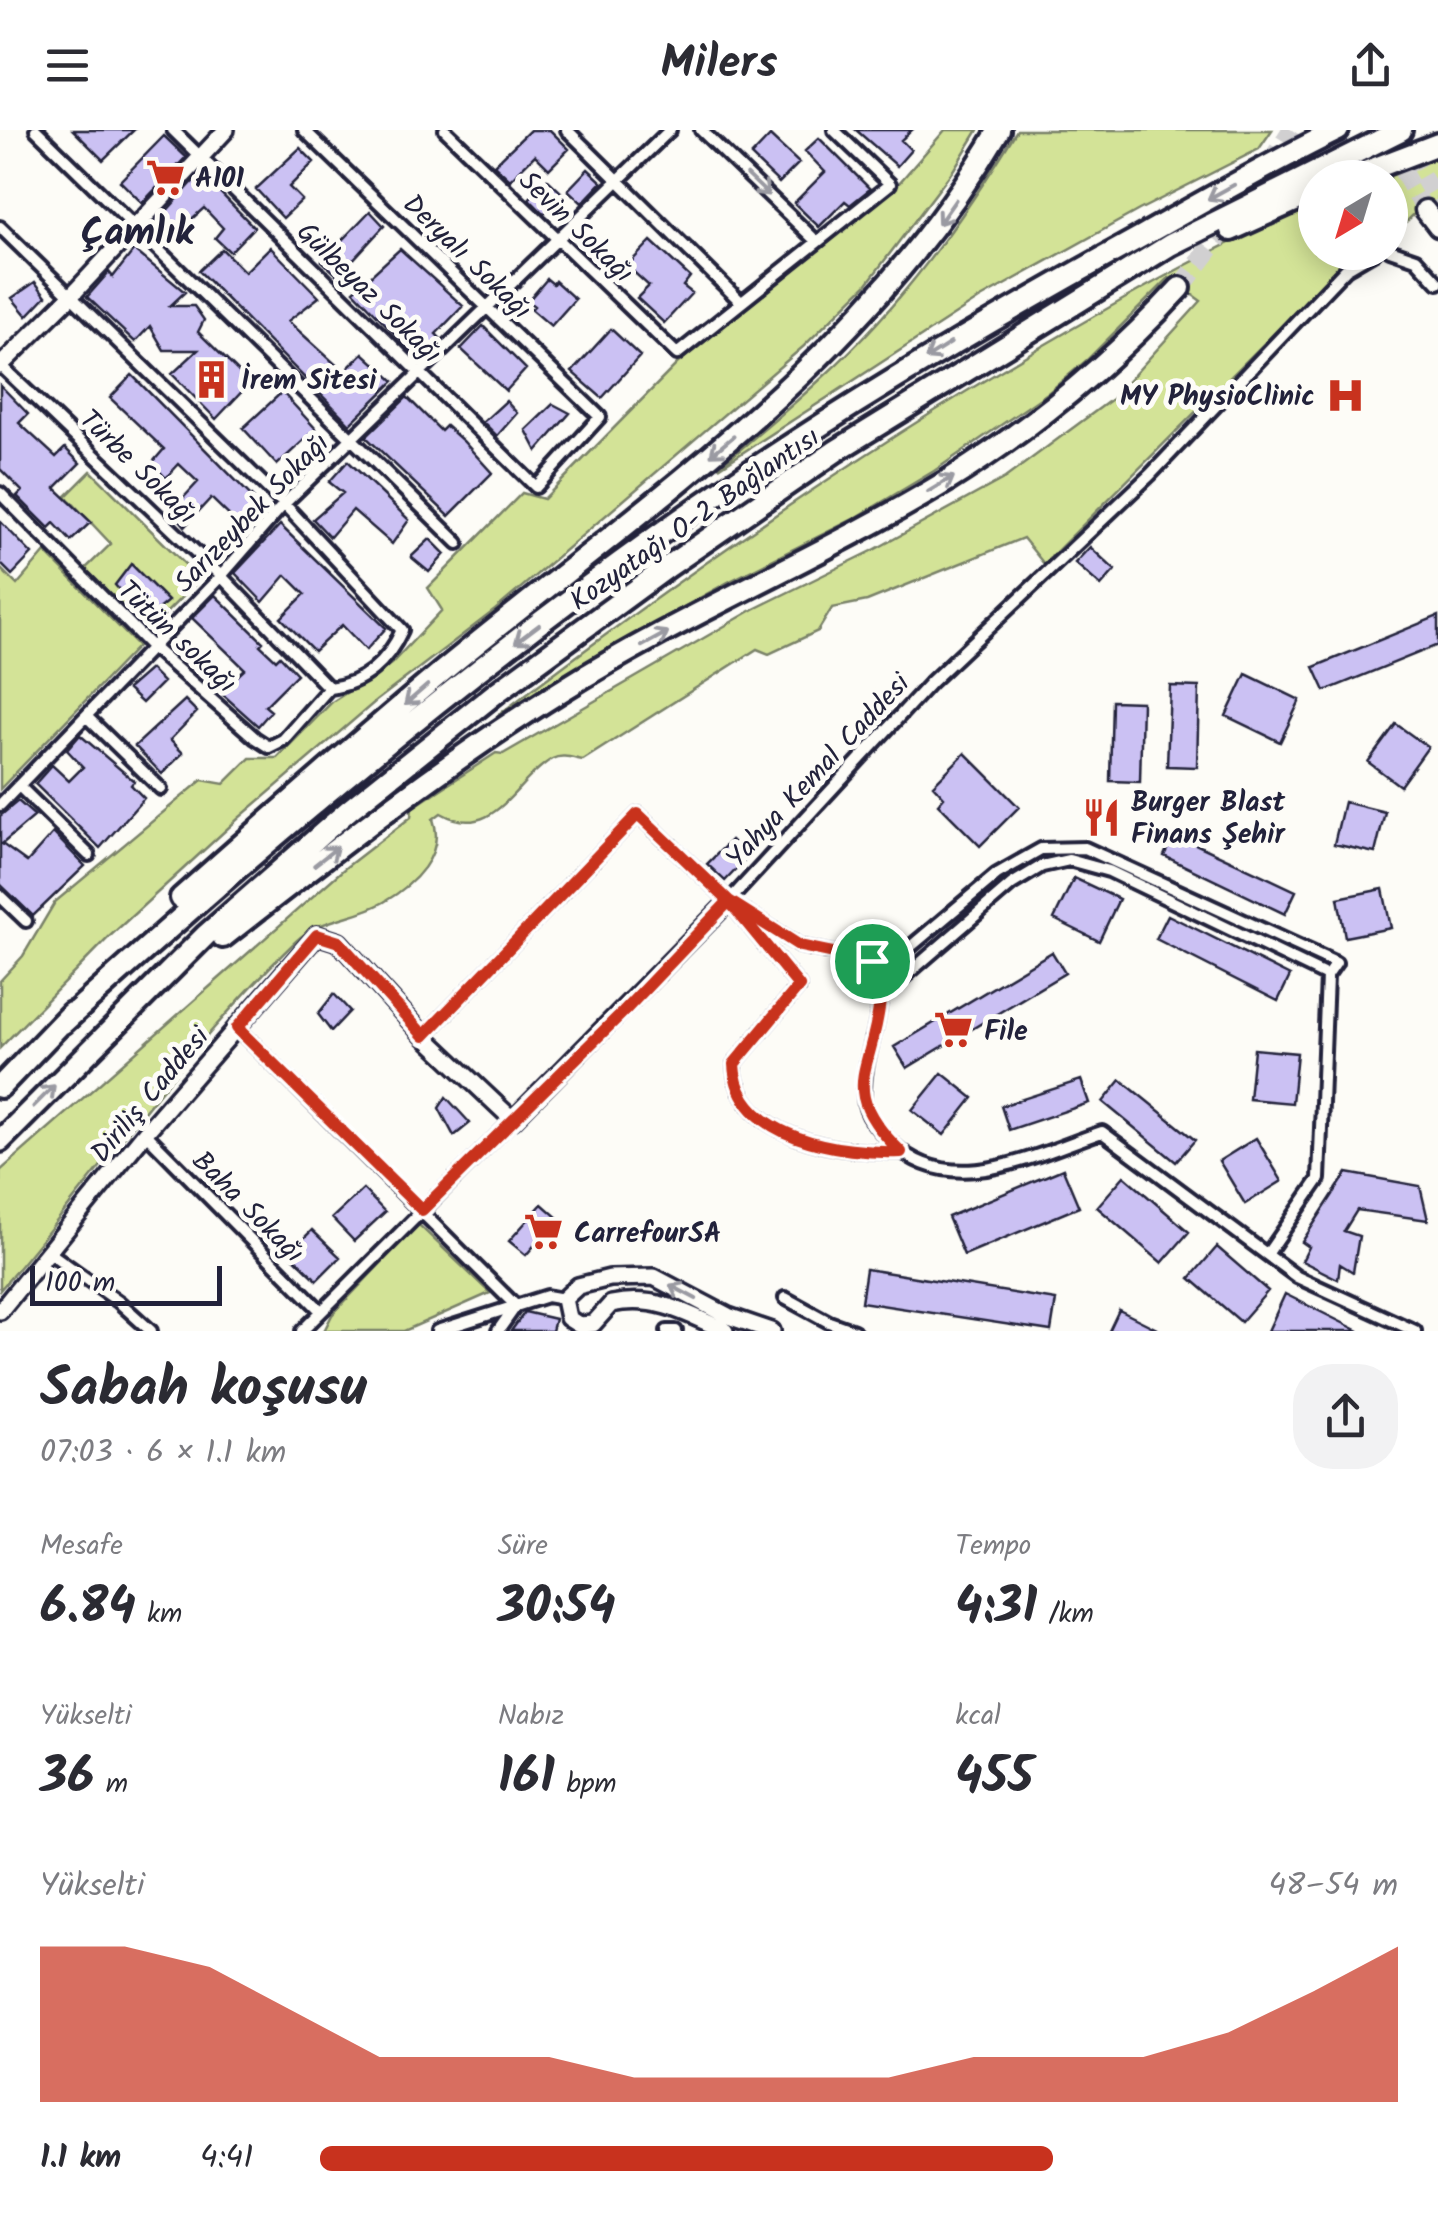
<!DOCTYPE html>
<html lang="tr">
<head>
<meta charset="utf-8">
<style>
  body { margin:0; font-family:Kalam,sans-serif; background:#f2f2f3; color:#2b2b33; height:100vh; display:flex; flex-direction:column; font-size:38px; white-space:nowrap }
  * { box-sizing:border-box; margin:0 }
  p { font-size:32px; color:#7c7c81 }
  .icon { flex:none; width:55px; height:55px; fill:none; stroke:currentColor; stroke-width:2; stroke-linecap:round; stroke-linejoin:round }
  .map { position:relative; height:1201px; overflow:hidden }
  .sheet { display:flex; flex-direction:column; background:#fff; flex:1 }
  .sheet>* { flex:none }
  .needle { width:65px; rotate:218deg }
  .buttons { position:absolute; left:1298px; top:30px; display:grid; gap:20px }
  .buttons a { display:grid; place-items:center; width:110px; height:110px; border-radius:50%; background:#fff; box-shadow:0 5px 25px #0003; font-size:50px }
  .scale { position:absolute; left:30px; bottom:25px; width:192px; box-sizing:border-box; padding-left:10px; border:5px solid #22223b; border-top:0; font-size:28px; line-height:35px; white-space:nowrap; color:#22223b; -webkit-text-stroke:8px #fdfcf7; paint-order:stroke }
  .pin { position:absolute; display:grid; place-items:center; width:85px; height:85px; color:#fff; margin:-42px; border:5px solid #fff; border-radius:50%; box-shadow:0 2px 10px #0007 }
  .round { display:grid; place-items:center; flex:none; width:105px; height:105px; border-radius:40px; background:#f2f2f3 }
  .overview { display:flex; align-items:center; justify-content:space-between; height:170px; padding:0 40px }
  h1 { font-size:55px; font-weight:800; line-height:75px }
  .figures { display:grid; grid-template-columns:repeat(3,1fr); gap:15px; height:170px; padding:10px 40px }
  .figures div { display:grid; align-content:center }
  .figures b { font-size:50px; font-weight:800 }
  .figures small { font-size:28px; font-weight:400 }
  .figures p { font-size:28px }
  .chart { height:280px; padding:20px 40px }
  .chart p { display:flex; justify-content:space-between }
  .chart svg { width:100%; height:180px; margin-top:10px; fill:#c8321e; opacity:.7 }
  ul { padding:0 40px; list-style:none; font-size:32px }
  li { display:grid; grid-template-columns:160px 120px 1fr; align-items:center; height:75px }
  li i { height:25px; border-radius:12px; background:#c8321e }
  header { display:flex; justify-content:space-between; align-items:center; height:130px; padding:0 40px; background:#fff; font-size:45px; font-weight:800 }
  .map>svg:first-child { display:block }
  .green { fill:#d3e397; stroke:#7a8269; stroke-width:2.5 }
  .building { fill:#cbc1f3; stroke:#22223b; stroke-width:2.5 }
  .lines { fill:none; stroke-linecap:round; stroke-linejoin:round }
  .primary-tunnel { stroke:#d1d0d1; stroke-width:18; stroke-dasharray:18 9; stroke-linecap:butt }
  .highway-tunnel { stroke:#d1d0d1; stroke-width:20; stroke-dasharray:20 10; stroke-linecap:butt }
  .street-casing { stroke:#22223b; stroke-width:18 }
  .secondary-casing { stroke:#22223b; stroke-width:22 }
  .primary-casing { stroke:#22223b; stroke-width:25 }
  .highway-casing { stroke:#22223b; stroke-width:28 }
  .street { stroke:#fdfcf7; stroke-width:10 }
  .secondary { stroke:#fdfcf7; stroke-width:15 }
  .primary { stroke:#fdfcf7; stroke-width:18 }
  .highway { stroke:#fdfcf7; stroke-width:20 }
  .oneway { stroke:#9a9aa2 }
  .route-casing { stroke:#fff; stroke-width:20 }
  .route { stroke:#c8321e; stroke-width:12 }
  .labels { text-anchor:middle; stroke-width:10; stroke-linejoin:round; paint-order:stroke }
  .poi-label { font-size:28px; font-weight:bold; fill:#22223b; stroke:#fdfcf7; text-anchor:start }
  .street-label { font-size:28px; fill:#22223b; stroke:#fdfcf7 }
  .district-label { font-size:38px; font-weight:bold; fill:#22223b; stroke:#fdfcf7 }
</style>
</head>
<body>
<header><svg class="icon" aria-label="menu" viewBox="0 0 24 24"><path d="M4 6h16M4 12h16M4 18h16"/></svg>Milers<svg class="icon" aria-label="share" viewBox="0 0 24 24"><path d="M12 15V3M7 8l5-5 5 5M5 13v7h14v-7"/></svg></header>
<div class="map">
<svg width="1438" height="1201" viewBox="0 0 1438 1201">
  <rect width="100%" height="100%" fill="#fdfcf7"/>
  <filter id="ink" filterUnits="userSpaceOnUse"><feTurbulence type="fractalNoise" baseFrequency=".01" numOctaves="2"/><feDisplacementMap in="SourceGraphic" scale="20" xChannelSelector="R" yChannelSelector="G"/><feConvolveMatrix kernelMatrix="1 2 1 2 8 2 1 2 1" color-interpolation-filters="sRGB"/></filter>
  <g filter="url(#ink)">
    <path class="green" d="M945,0H978L954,39L866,155L804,216L495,480L376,571L239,688L109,807L0,918V851L23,826L55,772L202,650L224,654L250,628H277L332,572L391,534L442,480L428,458L522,363L544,369L678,233L892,61Z
      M1017,0H1272L1259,19L1139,80L979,169L719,338C754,307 790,278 823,247C901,176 963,89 1017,0Z
      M1438,24V76L1413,85L1390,108V48H1380Z
      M1315,74V122L1376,123L1356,142L1349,130L1337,140L1044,434L1023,408L867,471L832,478L818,501L769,524L757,519L583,630C572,628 562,624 552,629C515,650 494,713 441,683L433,689C446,725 413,755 384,772C355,789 321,787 295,812C186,918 98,1045 0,1160V1041L345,738L411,687L412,678L496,623L503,624L754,479L872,421L1005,348L1112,269L1201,171L1169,148L1088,229L1049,262L934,341L857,387L728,452L594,527L499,589L497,586C677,449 863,319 1058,207C1142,158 1225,111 1315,74Z
      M91,341L200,449L148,501L85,439L111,414L66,366Z
      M45,422L138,516L0,659V438L17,455Z
      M418,1094L490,1163L404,1201H324L332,1185Z"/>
    <path class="building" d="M73,0H134L103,30Z
      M530,0H550L569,19L549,39L535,25L510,50L494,35Z
      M856,0H912L901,10L911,20L897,36Z
      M164,6L186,27L142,73L120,51Z
      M770,6L799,33L779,53L751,26Z
      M819,8L870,59L850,75L845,71L819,97L794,73L825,42L805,21Z
      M300,18L314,32L289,57L302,70L283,88L256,59Z
      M588,39L602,52L582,73L568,60Z
      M201,43L254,97L230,122L215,108L223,98L204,78L167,111L154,95Z
      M547,49L563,64L544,84L529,69Z
      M370,81L384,96L338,146L322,131Z
      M651,111L690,147L683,156L692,163L664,193L637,168L649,156L627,136Z
      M270,117L319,167L288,191L344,242L363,223L394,251L350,294L199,141L222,119L245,142Z
      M400,119L463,176L436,204L440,208L420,230L354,161Z
      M134,120L185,162L170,176H194L204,190L198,202L250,253L216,289L172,244L198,220H164L150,196L135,212L87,167L109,142L113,147Z
      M547,149L553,154L555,151L575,169L551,196L531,179L534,176L528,171Z
      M35,152L46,166L27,186L12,168Z
      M483,196L526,239L506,261L461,219Z
      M611,199L640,226L602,268L572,242Z
      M132,245L262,377L244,400L211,368L185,396L172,380L198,352L179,334L166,348L152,333L164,319L110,268Z
      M0,255L28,284L19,293L56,327L65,318L80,333L55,358L91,392L71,411L54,393L49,398L17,366L22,361L0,339Z
      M282,262L316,299L277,335L243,298Z
      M407,267L441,301L446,296L463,311L492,343L449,386L366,307Z
      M506,271L517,283L497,306L483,292Z
      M553,274L570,283L537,321L526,300Z
      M348,331L409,390L392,414L353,380L330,407L313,389L343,363L329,352Z
      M0,391L32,424L12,445L0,433Z
      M280,395L386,498L366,520L342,495L314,521L281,488L305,464L286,445L263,472L235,443Z
      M430,409L445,424L429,442L411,427Z
      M1090,417L1115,440L1101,456L1075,433Z
      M131,434L168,471L145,490L115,455Z
      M215,465L263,512L260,515L276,530L280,526L297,544L265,576L271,581L258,596L220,562L245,539L192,488Z
      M1438,486V515L1325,561L1314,537Z
      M150,539L163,552L142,573L127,559Z
      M1246,544L1300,570L1280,612L1226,586Z
      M1170,556L1199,557L1197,637L1167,636Z
      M185,570L197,582L170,610L183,623L162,644L135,616Z
      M1112,571L1142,572L1140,652L1110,651Z
      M1396,594L1428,617L1400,656L1368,632Z
      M80,605L134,651L131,655L144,668L100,718L35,654L52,635L69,651L83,637L67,620Z
      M965,623L1019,677L980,716L938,674L944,667L933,655Z
      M18,671L35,686L2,714L27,732L53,703L85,736L33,786L0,754V686Z
      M1344,672L1385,682L1375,723L1334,714Z
      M1174,704L1296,761L1285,784L1164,726Z
      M731,710L748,727L725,751L707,734Z
      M1074,748L1119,769L1099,811L1054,789Z
      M1383,759L1391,798L1345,807L1338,768Z
      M1168,785L1290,846L1278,871L1156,809Z
      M1052,822L1065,843L907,938L894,917Z
      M334,864L350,881L331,901L318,884Z
      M1254,919L1297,923L1292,973L1249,969Z
      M942,943L973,968L944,1005L912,980Z
      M1081,950L1089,973L1009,1000L1001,976Z
      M1121,950L1195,1010L1176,1032L1103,972Z
      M446,967L470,993L454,1006L439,978Z
      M1256,1008L1282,1051L1245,1074L1219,1031Z
      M1063,1039L1079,1077L964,1125L948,1087Z
      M1347,1043L1420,1056L1428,1090L1357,1080L1344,1101L1359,1106L1353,1142L1340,1134L1338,1149L1302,1131L1309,1117L1302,1112Z
      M1124,1046L1189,1102L1162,1133L1097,1077Z
      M363,1059L385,1082L354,1111L332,1088Z
      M542,1074L558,1088L526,1125L509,1111Z
      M312,1100L340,1127L317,1150L289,1123Z
      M1217,1117L1268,1161L1241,1192L1190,1148Z
      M866,1139L1056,1170L1051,1201L861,1172Z
      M1285,1164L1359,1201H1268Z
      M1119,1180L1161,1201H1109Z
      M525,1182L555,1189L552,1201H511Z"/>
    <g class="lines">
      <path class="primary-tunnel" d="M1395,0L1438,73
        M1389,18L1425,80"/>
      <path class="highway-tunnel" d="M1180,158L1248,68L1292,0"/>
      <defs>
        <path id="street" d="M36,0L458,413
          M173,0L536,357L600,287L304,0
          M445,0L677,224L890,54L834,0
          M567,0L740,171
          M701,0L816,111
          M0,97L284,374L402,500C388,531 364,554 329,558
          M1390,120L1416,129L1438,153
          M0,235L221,446L329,558
          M0,363L152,517L255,608L269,617L283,610L329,558
          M87,587L161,659
          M19,656L89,725
          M0,675L221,446L284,374L670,0
          M0,766L26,791
          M729,771L800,816L872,831L896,829L997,744L1041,719L1085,718L1336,833L1327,846L1319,1049L1268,1123
          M729,771L931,552L1150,345L1346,139L1375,122
          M872,831C875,843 881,857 880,869C878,903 862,931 864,968C865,986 879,1000 892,1013C952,1071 1036,1024 1102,1002L1297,1147L1415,1201
          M881,867L1012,754L1042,736L1069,730L1109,741L1327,846
          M237,898L516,1176
          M424,906L638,684L729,771L799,856L734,934C737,1010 843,1024 901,1022
          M145,1003L321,1181
          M50,1123L119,1172L151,1201
          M785,1168L829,1192L854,1201
          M302,1201L513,990
          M437,1201L547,1166L564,1169
          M498,1201L515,1177
          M667,1201H676"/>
        <path id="secondary" d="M0,236L70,167L226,0
          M0,1181L145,1003L317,805L339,812L424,906L513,990L729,771
          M725,1201C685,1182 655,1165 611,1174L593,1194L579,1195L568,1188L564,1169L578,1156L610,1148L654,1147L728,1186L772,1201"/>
        <path id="primary" d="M1425,80L1438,97"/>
        <path id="highway" d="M1349,48L1438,14
          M1231,100L1315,62
          M181,768C268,691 355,614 444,540C647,373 863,232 999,0
          M223,807C333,721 442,635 561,561C685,483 822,427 947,351C1034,297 1111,233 1180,158
          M63,893C253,721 449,555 657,406C813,294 977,197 1144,105C1208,69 1272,32 1338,0
          M0,957L71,883
          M0,1011L206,805L349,680L497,562L669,436L836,321L1170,115L1401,0"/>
      </defs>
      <use href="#street" class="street-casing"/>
      <use href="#secondary" class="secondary-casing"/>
      <use href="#primary" class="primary-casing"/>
      <use href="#highway" class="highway-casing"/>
      <use href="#street" class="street"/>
      <use href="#secondary" class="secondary"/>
      <use href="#primary" class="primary"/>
      <use href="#highway" class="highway"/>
    </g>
    <defs><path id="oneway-shaft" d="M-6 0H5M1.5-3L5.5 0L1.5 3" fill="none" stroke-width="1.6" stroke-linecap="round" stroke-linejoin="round" transform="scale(2.5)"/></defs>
    <g class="oneway">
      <use href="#oneway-shaft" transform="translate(758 55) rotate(44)"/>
      <use href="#oneway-shaft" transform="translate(1221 62) rotate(151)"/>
      <use href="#oneway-shaft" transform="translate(947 82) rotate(125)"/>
      <use href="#oneway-shaft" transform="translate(938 221) rotate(148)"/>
      <use href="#oneway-shaft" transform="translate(722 316) rotate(140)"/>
      <use href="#oneway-shaft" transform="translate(941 354) rotate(-31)"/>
      <use href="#oneway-shaft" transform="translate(527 504) rotate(143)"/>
      <use href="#oneway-shaft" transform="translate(655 509) rotate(-29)"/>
      <use href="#oneway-shaft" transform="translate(416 565) rotate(139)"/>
      <use href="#oneway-shaft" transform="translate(326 726) rotate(-38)"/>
      <use href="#oneway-shaft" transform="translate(44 966) rotate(-45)"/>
      <use href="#oneway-shaft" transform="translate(683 1162) rotate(-152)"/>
    </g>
  </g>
  <g class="lines" filter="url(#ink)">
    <defs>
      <path id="route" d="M872,831L800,816L729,771L623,882L422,1080L237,898L317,805L339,812L424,906L638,684L729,771L799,856L734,934C737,1010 843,1024 901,1022C835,958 873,943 880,870C881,858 875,843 872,831"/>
    </defs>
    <use href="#route" class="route-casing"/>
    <use href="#route" class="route"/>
  </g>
  <defs>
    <symbol id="supermarket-bare" viewBox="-9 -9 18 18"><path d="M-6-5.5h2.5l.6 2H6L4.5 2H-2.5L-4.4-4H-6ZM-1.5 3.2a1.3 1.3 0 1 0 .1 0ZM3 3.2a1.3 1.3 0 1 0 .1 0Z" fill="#c8321e" stroke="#fdfcf7" stroke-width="2.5" paint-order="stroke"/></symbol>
    <symbol id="building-bare" viewBox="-9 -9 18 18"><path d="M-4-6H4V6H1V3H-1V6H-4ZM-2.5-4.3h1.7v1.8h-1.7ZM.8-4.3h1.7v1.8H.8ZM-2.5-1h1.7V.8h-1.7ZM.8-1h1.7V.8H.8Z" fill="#c8321e" stroke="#fdfcf7" stroke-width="2.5" paint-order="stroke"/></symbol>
    <symbol id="hospital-bare" viewBox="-9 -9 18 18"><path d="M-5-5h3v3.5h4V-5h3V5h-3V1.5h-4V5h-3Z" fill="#c8321e" stroke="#fdfcf7" stroke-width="2.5" paint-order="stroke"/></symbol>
    <symbol id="restaurant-bare" viewBox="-9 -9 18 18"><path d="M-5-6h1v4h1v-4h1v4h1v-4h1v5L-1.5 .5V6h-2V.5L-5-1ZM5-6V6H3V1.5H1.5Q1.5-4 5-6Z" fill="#c8321e" stroke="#fdfcf7" stroke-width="2.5" paint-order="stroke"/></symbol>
  </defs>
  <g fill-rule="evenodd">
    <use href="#supermarket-bare" x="138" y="20" width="55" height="55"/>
    <use href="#building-bare" x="184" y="222" width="55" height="55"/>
    <use href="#hospital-bare" x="1318" y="238" width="55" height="55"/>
    <use href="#restaurant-bare" x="1074" y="660" width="55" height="55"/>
    <use href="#supermarket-bare" x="926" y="872" width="55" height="55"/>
    <use href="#supermarket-bare" x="516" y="1074" width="55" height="55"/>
  </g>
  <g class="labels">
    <g class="poi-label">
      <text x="195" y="57">A101</text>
      <text x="241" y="259">İrem Sitesi</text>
      <text x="1315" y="275" text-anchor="end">MY PhysioClinic</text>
      <text x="1131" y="681">Burger Blast<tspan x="1131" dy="32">Finans Şehir</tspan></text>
      <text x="984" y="910">File</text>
      <text x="574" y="1112">CarrefourSA</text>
    </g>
    <g class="street-label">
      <text transform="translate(577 96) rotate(44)" y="10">Sevin Sokağı</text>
      <text transform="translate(468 126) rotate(44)" y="10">Deryalı Sokağı</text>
      <text transform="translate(370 162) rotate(44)" y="10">Gülbeyaz Sokağı</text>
      <text transform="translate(139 336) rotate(44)" y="10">Türbe Sokağı</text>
      <text transform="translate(251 382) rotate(-46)" y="10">Sarızeybek Sokağı</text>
      <text transform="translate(694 388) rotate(-35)" y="10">Kozyatağı O-2 Bağlantısı</text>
      <text transform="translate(178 506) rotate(43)" y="10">Tütün sokağı</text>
      <text transform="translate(817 640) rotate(-47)" y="10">Yahya Kemal Caddesi</text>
      <text transform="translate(149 964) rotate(-50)" y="10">Diriliş Caddesi</text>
      <text transform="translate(249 1076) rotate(45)" y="10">Baha Sokağı</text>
    </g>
    <g class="district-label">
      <text x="137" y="114">Çamlık</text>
    </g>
  </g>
</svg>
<div class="buttons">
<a><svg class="needle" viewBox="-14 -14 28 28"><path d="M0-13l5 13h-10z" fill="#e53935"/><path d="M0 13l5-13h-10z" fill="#7c7c81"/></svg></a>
</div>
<div class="scale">100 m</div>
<div class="pin" style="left:872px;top:831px;background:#1e9e55"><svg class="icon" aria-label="arrive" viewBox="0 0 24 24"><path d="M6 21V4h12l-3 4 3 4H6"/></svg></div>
</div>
<section class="sheet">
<div class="overview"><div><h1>Sabah koşusu</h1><p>07:03 · 6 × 1.1 km</p></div><a class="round"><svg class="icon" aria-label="share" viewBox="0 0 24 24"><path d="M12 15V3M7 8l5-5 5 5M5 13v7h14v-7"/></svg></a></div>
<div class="figures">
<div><p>Mesafe</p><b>6.84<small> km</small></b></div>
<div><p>Süre</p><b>30:54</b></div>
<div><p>Tempo</p><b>4:31<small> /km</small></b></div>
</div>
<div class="figures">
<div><p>Yükselti</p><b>36<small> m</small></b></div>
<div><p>Nabız</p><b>161<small> bpm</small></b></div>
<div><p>kcal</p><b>455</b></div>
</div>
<div class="chart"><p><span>Yükselti</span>48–54 m</p>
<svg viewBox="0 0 160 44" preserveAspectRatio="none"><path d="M0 44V6L10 6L20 11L30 22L40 33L50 33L60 33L70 38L80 38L90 38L100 38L110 33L120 33L130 33L140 27L150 17L160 6V44z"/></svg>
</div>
<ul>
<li><b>1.1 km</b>4:41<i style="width:68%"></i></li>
</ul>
</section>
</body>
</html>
